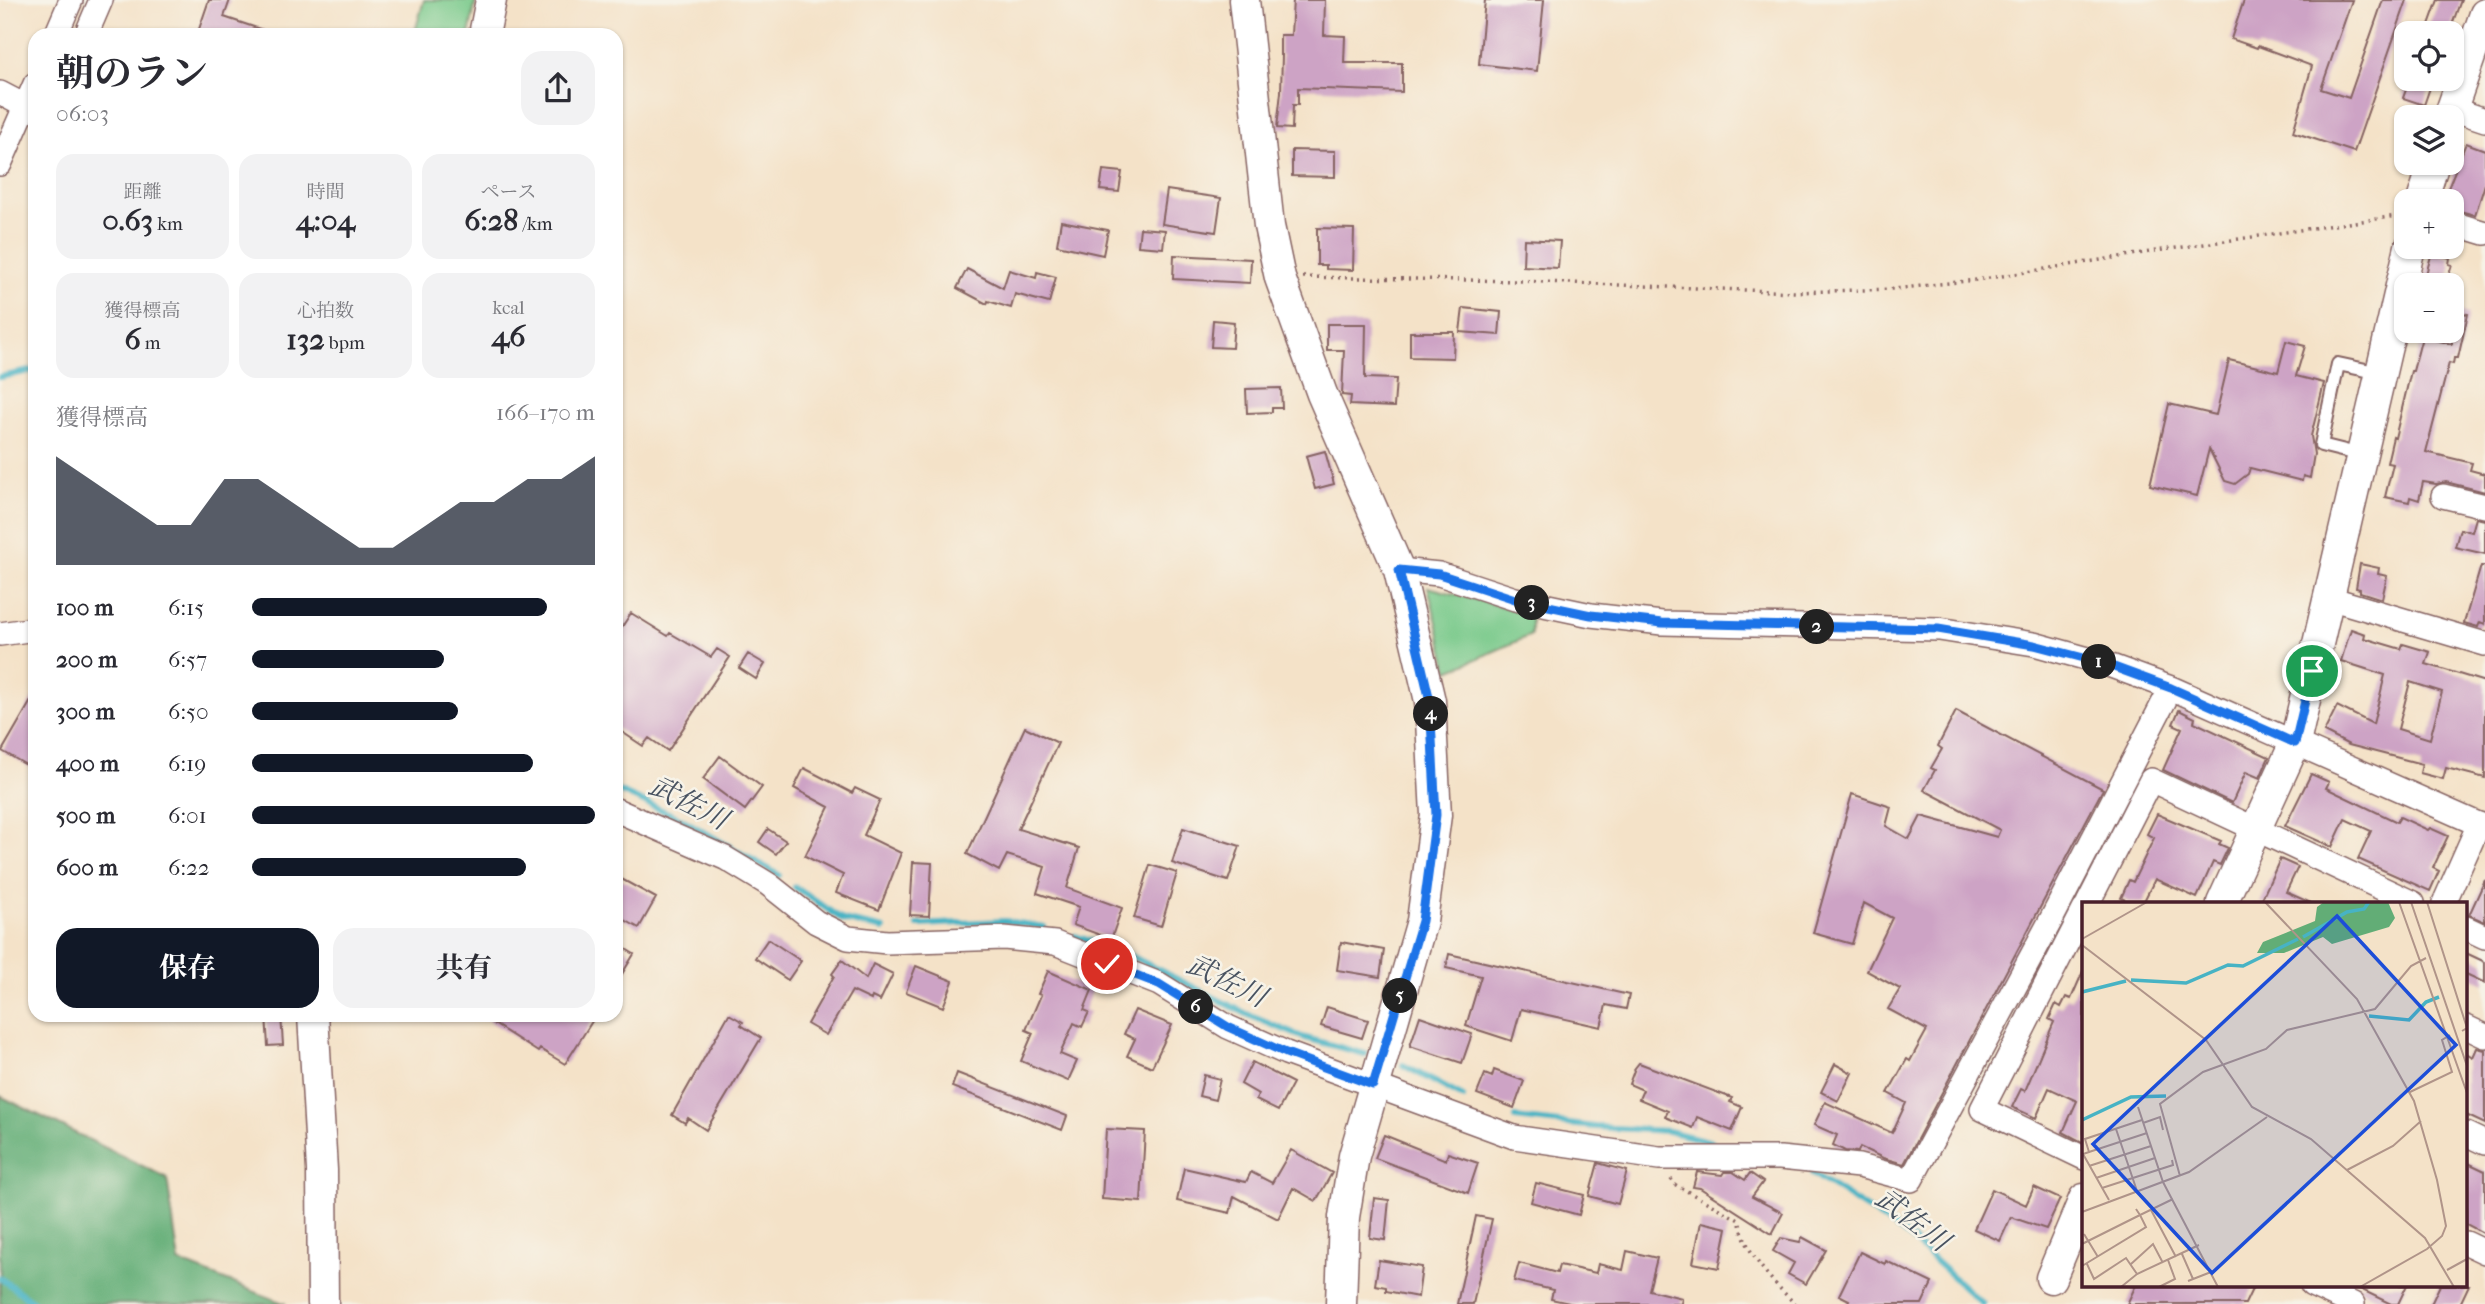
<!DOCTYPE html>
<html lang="ja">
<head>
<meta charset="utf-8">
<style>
  body { margin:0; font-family:"IM FELL French Canon","Noto Serif JP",serif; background:#f2f2f3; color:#2b2b33; height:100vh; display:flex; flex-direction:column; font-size:26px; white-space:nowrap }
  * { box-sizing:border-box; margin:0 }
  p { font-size:23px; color:#7c7c81 }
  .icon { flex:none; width:38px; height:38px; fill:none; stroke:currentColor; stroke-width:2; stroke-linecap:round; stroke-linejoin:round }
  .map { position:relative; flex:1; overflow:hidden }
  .side { position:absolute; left:28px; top:28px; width:595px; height:994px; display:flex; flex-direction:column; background:#fff; border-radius:21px; box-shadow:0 2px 5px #0004 }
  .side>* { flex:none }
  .fabs { position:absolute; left:2394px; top:21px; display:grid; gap:14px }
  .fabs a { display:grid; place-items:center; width:70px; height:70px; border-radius:14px; background:#fff; box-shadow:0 2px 5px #0004; font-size:35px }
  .pin { position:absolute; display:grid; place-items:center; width:60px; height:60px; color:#fff; margin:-30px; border:4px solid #fff; border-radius:50%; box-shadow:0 2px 7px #0007 }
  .km { position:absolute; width:35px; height:35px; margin:-18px; border-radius:50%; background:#222; color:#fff; font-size:19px; line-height:35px; text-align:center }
  .round { display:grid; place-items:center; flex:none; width:74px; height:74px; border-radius:21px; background:#f2f2f3 }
  .summary { display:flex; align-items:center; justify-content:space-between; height:119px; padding:0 28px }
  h1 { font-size:38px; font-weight:700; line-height:52px }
  .metrics { display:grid; grid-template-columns:repeat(3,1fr); gap:10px; height:119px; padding:7px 28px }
  .metrics div { display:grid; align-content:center; border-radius:18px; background:#f2f2f3; text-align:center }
  .metrics b { font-size:30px; font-weight:700 }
  .metrics small { font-size:19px; font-weight:400 }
  .metrics p { font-size:19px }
  .chart { height:196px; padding:14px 28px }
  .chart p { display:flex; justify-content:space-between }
  .chart svg { width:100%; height:126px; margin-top:7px; fill:#111827; opacity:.7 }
  .button { display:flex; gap:14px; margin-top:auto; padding:14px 28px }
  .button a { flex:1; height:80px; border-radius:21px; background:#111827; color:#fff; font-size:28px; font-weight:700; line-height:80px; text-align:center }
  .button a+a { background:#f2f2f3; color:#2b2b33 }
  ul { padding:0 28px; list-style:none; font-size:23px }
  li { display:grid; grid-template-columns:112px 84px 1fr; align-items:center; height:52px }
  li i { height:18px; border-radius:9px; background:#111827 }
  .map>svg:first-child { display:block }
  .green { fill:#78c98a; stroke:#61745a; stroke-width:2 }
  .forest { fill:#62ad76; stroke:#566650; stroke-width:2 }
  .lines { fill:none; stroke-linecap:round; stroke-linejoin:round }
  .stream { stroke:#47b3c4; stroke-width:6 }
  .building { fill:#cda3c5; fill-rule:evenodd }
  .service-casing { stroke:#866362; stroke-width:16 }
  .minor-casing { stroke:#866362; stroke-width:26 }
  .tertiary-casing { stroke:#866362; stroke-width:33 }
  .path { stroke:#866362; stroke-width:3.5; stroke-dasharray:2 5; stroke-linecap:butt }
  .service { stroke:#fff; stroke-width:12 }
  .minor { stroke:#fff; stroke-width:23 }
  .tertiary { stroke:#fff; stroke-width:30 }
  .route-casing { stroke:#fff; stroke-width:14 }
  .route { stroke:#1a73e8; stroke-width:9 }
  .labels { text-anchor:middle; stroke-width:5; stroke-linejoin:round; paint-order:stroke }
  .water-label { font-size:28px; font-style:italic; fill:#495361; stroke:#f7f3e8 }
  .inset-river { fill:none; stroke:#47b3c4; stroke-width:3.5 }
  .inset-road { fill:none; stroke:#b09489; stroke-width:2 }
  .view { fill:#1d4ed8; fill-opacity:0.15; stroke:#1d4ed8; stroke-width:3.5 }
  .inset-edge { fill:none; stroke:#4a1f2b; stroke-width:3.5 }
</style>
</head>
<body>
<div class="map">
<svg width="2485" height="1304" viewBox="0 0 2485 1304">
  <rect width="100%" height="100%" fill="#f7f3e8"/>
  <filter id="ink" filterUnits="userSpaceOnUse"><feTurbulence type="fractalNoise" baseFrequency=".0143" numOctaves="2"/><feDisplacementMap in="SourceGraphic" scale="14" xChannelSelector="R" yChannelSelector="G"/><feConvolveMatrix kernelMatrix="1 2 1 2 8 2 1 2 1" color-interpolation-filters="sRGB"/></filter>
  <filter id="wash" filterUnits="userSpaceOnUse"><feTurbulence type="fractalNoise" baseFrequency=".00686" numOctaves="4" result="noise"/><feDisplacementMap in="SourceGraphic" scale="28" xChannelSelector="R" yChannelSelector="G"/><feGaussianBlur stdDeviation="1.57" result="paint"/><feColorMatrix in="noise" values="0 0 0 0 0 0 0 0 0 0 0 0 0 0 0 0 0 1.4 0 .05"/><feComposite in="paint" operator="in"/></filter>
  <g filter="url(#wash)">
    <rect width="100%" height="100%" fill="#f4e2c8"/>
    <path class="green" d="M424,0H476L469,35H414Z
      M1428,587L1531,614V635L1449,671Z"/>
    <path class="forest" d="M0,1096L167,1178L179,1262L286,1304H0Z"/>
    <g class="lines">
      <path class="stream" d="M0,377L35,370
        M616,790L682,819L779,875
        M795,887L843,920L884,929
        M918,925L1005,921L1044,927
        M1075,936L1119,950L1253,1017L1302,1037L1365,1054
        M1403,1065L1463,1097
        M1515,1118L1595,1127L1668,1131L1712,1142
        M1812,1173L1904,1233L1983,1304
        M0,1278L36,1304"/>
    </g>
    <g id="blocks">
      <path class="building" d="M209,0H230L224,17L269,32V35H197Z
        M1293,0H1325L1324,35L1345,36L1344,63H1402V92L1298,88V105H1293L1292,129L1277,128L1281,92L1282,55H1280V35H1291Z
        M1485,0H1544L1537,71L1479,64Z
        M2244,0H2352L2321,89L2349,98L2383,0H2407L2354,152L2293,132L2312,66L2258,46L2257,48L2231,39Z
        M2438,0H2461L2449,33H2426Z
        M2410,79H2433L2424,105L2403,98Z
        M2466,143L2485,150V184L2475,215L2452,209V201H2443Z
        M1292,150L1335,151V177L1292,176Z
        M1103,170L1122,172L1119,192L1100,190Z
        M1167,190L1221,198L1216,232L1162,224Z
        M1061,221L1108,230L1103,255L1057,245Z
        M1140,228L1165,230L1163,248L1138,246Z
        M1317,228L1354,229L1353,270L1326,269V265H1317Z
        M1524,239L1560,241L1558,268L1523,266Z
        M2432,252L2450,258L2449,264L2452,265L2446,284L2425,278Z
        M1174,255L1251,259L1250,283L1173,279Z
        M967,269L1003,288L1009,270L1036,278L1037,272L1056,277L1049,303L1015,294L1011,308L988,301L987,304L957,288Z
        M1463,308L1501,312L1499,335L1460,332Z
        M2452,311L2468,314L2458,358H2454L2453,364L2449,363L2426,452L2472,463L2470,470L2485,474V492L2446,482L2436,484L2423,482L2419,500L2410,497L2409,502L2385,497L2393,464L2387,463L2393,437L2395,438L2411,371H2413L2422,337L2452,344Z
        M1213,320L1234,322L1232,348L1211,347Z
        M1327,324H1366L1365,378L1396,379L1394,407L1350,405L1351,396L1342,395L1344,350H1327Z
        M1410,332H1454L1453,358L1410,357Z
        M2286,341L2305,346L2296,376L2324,383L2311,436L2314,454L2310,478L2303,476L2302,481L2250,468L2248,474L2235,484L2225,481L2209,449L2197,496L2150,485L2169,404L2216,415L2229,360L2278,372Z
        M1281,388L1282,408H1272V412L1247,413L1246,389Z
        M1325,451L1334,484L1315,489L1306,456Z
        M2476,518L2485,520V554L2455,547L2460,529L2472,532Z
        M2360,564L2379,568L2378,574L2387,576L2382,599L2360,592V589L2356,588Z
        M2481,566H2485V624L2480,622L2478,627L2464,623Z
        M631,613L668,636L670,633L711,657L717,649L730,657L668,751L649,738L643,746L616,728V636Z
        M2351,629L2365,634L2364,638L2401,649L2403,644L2430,652L2426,664L2485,682V778L2446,768L2443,779L2420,773L2422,764L2349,745L2324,732L2337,706L2373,724L2385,675L2341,661ZM2410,682L2442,692L2430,739L2398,729Z
        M748,654L765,664L756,679L739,668Z
        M35,694V770L2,751Z
        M2179,710L2195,718L2194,722L2269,757L2260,778L2246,772L2232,803L2163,770L2182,728L2173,724Z
        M1956,711L2103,789L1904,1164L1883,1158L1860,1147L1858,1152L1845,1151L1833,1145L1837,1135L1814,1125L1825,1102L1892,1133L1906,1103L1888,1093L1907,1059L1910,1061L1927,1030L1888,1009L1900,989L1867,971L1892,918L1864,903L1852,944L1813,933L1852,794L1891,807L1886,826L1909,839L1921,816L1997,837L2000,830L1924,790L1935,770L1931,768L1942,749L1938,746Z
        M1025,727L1058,743L1018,829L1079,848L1067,888L1122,908L1111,939L1073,925L1079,907L1037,893L1045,867L1007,855L999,871L967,854Z
        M720,756L762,787L745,810L703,779Z
        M804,768L852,793L855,788L880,800L864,835L901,853L879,910L836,893L843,875L805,856L829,807L794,788Z
        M2311,774L2329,782L2326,788L2397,822L2400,817L2428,830L2430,828L2448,836L2433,868L2439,871L2430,891L2358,859L2371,831L2345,819L2332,847L2285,826Z
        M2157,814L2221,841L2219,844L2228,848L2220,865L2213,862L2197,898L2155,879L2143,903H2132L2121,898L2129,880L2133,882L2154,838L2147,834Z
        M1183,828L1240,846L1228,881L1172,863Z
        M768,829L786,841L776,854L759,842Z
        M2280,859L2298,867L2286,892L2311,903H2260Z
        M913,862L932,863L929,916L910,915Z
        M1150,865L1177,873L1161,926L1134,918Z
        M616,876L656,898L639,928L616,915Z
        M2485,880V922L2469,915Z
        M768,939L801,961L788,980L755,958Z
        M1341,942L1384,950L1380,977L1337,970Z
        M616,943L634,954L616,984Z
        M2466,953L2485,962V983L2466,974Z
        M1449,954L1629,995L1626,1009L1606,1005L1601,1027L1521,1009L1512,1041L1466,1026L1481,976L1446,968Z
        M842,960L866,979L873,964L893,974L880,1001L872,997L871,1000L852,991L826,1035L807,1024L834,976L832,974Z
        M916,966L953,981L943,1007L906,992Z
        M2084,969V1143L2063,1132L2077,1101L2049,1088L2036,1118L2012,1107L2021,1089L2025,1091L2054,1022L2049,1019L2056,1004L2061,1007L2066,997L2071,999Z
        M1048,971L1092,990L1084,1010L1089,1012L1082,1027L1074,1023L1060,1054L1077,1061L1068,1081L1021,1061L1033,1033L1026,1030L1041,995L1038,994Z
        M1327,1007L1368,1020L1362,1038L1321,1026Z
        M1135,1010L1172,1025L1152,1067L1127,1056L1135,1039L1124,1034Z
        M729,1014L743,1022L741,1025L761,1038L706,1130L688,1118L685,1123L672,1115Z
        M266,1015H281L283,1045L268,1046Z
        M480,1015H596L565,1064L540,1049L538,1052Z
        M1420,1016L1472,1034L1462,1063L1410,1046Z
        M2477,1048L2485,1050V1124L2466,1115V1053L2473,1057Z
        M1252,1062L1293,1083L1278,1111L1256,1100L1258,1094L1241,1084Z
        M1639,1063L1732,1098L1730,1102L1742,1107L1732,1131L1697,1117L1693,1128L1665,1117L1668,1111L1639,1099L1643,1090L1629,1084L1635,1068Z
        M1835,1064L1852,1073L1838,1101L1821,1092Z
        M1494,1070L1524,1081L1514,1108L1477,1094L1485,1074L1492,1077Z
        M957,1073L1067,1116L1062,1130L952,1087Z
        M1204,1075L1220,1079L1215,1100L1199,1096Z
        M1106,1129L1145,1131L1141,1202L1102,1199Z
        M1384,1135L1446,1160L1448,1153L1478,1163L1468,1193L1375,1158Z
        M1291,1150L1332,1173L1316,1201L1293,1188L1278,1219L1234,1196L1230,1213L1177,1201L1184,1168L1246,1182L1251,1172L1272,1183Z
        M2466,1162L2485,1171V1234L2466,1224Z
        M1598,1163L1627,1171L1618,1204L1589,1196Z
        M1697,1172L1722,1175L1724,1172H1733L1745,1180L1750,1173L1763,1182L1752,1197L1783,1213L1772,1234L1700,1188L1693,1187Z
        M1536,1183L1584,1195L1579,1215L1531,1202Z
        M2034,1187L2060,1199L2046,1229L2011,1217L2000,1241L1974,1229L1992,1189L2026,1205Z
        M1374,1198L1389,1200L1385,1240L1370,1238Z
        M1476,1216L1492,1219L1473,1304H1457Z
        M1701,1222L1727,1228L1719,1268L1693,1263Z
        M1802,1237L1826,1250L1806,1284L1788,1274L1794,1263L1773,1251L1781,1238L1800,1242Z
        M1627,1251L1657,1258L1649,1290L1682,1298L1681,1304H1574L1551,1299L1553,1290L1514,1281L1519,1263L1557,1273L1559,1265L1596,1273L1598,1264L1623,1270Z
        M1860,1252L1885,1264L1886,1261L1932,1283L1922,1304H1847L1849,1300L1839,1295Z
        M1379,1260L1422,1267L1418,1297L1386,1291V1287L1375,1285Z
        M2136,1285H2254L2245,1304H2127Z
        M2352,1285H2407L2398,1304H2391Z
        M2440,1285H2469L2460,1304H2431Z"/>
    </g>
  </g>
  <g filter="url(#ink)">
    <use href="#blocks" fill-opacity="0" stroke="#866362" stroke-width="2"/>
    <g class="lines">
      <defs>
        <path id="service" d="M2361,455L2321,445L2338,364L2380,373"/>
        <path id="minor" d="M56,35L71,0
          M86,35L101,0
          M0,93L25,106L35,107
          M2452,109L2485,120
          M0,164L35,84
          M2452,223L2485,233
          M2443,496L2485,506
          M1399,570L1439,574L1515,599L1591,615L1662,623L1939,629L2034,644L2103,663L2171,688L2485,827
          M2329,598L2485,644
          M0,634L35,629
          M616,810L725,858L768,884L816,922L848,938L887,942L1004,938L1055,943L1159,984L1228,1027L1286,1053L1514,1137L1659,1158H1780L1859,1166L1911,1180L2052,918L2171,688
          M2088,903L2151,780L2413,903
          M2444,903L2479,824
          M2084,910L1982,1109L2084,1158
          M2466,928L2485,937
          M2466,1027L2485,1036
          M2466,1134L2485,1143
          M2466,1243L2485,1252
          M2312,1285L2353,1304"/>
        <path id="tertiary" d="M1244,0L1269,226L1280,278L1322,394L1399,570L1430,701L1436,815L1422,921L1354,1156L1344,1217L1341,1304
          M484,35L491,0
          M2449,117L2485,14
          M2422,201L2434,163
          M2222,903L2295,743L2410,247
          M313,1015L322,1170L323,1304
          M2051,1278L2084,1199"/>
      </defs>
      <use href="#service" class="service-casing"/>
      <use href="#minor" class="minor-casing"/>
      <use href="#tertiary" class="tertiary-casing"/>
      <path class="path" d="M1303,277L1519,281L1795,292L1894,289L1977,280L2156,251L2403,215
        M1671,1179L1674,1184L1739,1220C1748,1258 1769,1277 1795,1304"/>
      <use href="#service" class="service"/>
      <use href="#minor" class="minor"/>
      <use href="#tertiary" class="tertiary"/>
    </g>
  </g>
  <g class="lines" filter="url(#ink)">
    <defs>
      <path id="route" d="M1107,964L1159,984L1228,1027L1286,1053L1373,1085L1422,921L1436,815L1430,701L1399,570L1439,574L1515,599L1591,615L1662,623L1938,629L2034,645L2103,663L2171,688L2295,743L2312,671"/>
    </defs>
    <use href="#route" class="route-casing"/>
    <use href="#route" class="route"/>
  </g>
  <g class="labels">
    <g class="water-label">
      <text transform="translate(689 802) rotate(27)" y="10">武佐川</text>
      <text transform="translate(1227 980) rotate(26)" y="10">武佐川</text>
      <text transform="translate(1913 1219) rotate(37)" y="10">武佐川</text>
    </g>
  </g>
  <g transform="translate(2082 902)">
    <rect width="385" height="385" fill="#f4e2c8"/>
    <path d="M242,0H306L313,16L307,25L250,42L241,35L202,51H175L181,40L233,19L235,5Z" fill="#62ad76"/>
    <path class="inset-river" d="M221,35L265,10L282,7L287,0M49,78L104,81L146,63L161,64L216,37M0,90L44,79M287,114L327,118L344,100L357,95M0,218L49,195L84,194"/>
    <path class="inset-road" d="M183,0L275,97L332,199L355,278L364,324L360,334L345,347L278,385M317,0L385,191M329,0L385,164M345,0L385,126L380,129M0,37L65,0M0,43L124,138L170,205L229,237L343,336L372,385M328,190L370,170L360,138L368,133M56,205L81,280L136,385M61,221L78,215L81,228M34,227L55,289M7,250L65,231M7,264L69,244M265,268L311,244L339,219M98,274L78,202L121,170L184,147L205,128L293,107L329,64L344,56M14,276L73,256M20,286L91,263L90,258M27,298L1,252L7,250L3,237L60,218M69,308L94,355M0,310L107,270L185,215M2,332L16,355M0,342L58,313L54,307M100,352L111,377M5,362L12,377L44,356L55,372M49,362L71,342L81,361M0,364L64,325L58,313L91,297M365,368L385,357M106,379L129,370M39,385L55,372L117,343M77,385L93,377L86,358"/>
    <path class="view" d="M255,14L374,143L130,371L11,242Z"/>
    <rect width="385" height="385" class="inset-edge"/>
  </g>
</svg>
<div class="fabs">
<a><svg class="icon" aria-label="locate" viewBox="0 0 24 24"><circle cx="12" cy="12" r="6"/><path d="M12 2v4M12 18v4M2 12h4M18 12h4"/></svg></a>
<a><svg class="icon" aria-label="layers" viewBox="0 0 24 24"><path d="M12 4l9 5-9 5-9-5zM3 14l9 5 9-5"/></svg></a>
<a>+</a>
<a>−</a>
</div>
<div class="pin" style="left:2312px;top:671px;background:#1e9e55"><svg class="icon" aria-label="arrive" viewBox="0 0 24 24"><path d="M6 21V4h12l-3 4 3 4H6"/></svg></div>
<div class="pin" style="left:1107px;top:964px;background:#d93025"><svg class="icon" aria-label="check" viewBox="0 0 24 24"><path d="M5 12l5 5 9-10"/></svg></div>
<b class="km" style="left:2099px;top:662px">1</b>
<b class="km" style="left:1817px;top:627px">2</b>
<b class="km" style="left:1532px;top:603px">3</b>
<b class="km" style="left:1431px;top:714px">4</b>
<b class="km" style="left:1400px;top:996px">5</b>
<b class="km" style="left:1196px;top:1007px">6</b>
<section class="side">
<div class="summary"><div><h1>朝のラン</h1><p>06:03</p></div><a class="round"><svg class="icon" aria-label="share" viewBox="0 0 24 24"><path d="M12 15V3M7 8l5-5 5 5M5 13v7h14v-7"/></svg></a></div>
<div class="metrics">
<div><p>距離</p><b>0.63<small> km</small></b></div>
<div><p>時間</p><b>4:04</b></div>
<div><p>ペース</p><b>6:28<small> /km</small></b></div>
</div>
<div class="metrics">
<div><p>獲得標高</p><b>6<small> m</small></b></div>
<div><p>心拍数</p><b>132<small> bpm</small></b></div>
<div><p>kcal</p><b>46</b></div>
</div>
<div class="chart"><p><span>獲得標高</span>166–170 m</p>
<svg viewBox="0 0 160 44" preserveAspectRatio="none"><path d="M0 44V6L10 14L20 22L30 30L40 30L50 14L60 14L70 22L80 30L90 38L100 38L110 30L120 22L130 22L140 14L150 14L160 6V44z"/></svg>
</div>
<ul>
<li><b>100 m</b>6:15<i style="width:86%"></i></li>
<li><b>200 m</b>6:57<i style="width:56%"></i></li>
<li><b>300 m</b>6:50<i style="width:60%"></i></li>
<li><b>400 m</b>6:19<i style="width:82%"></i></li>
<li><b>500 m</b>6:01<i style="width:100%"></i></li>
<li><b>600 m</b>6:22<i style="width:80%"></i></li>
</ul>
<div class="button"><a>保存</a><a>共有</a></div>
</section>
</div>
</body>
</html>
